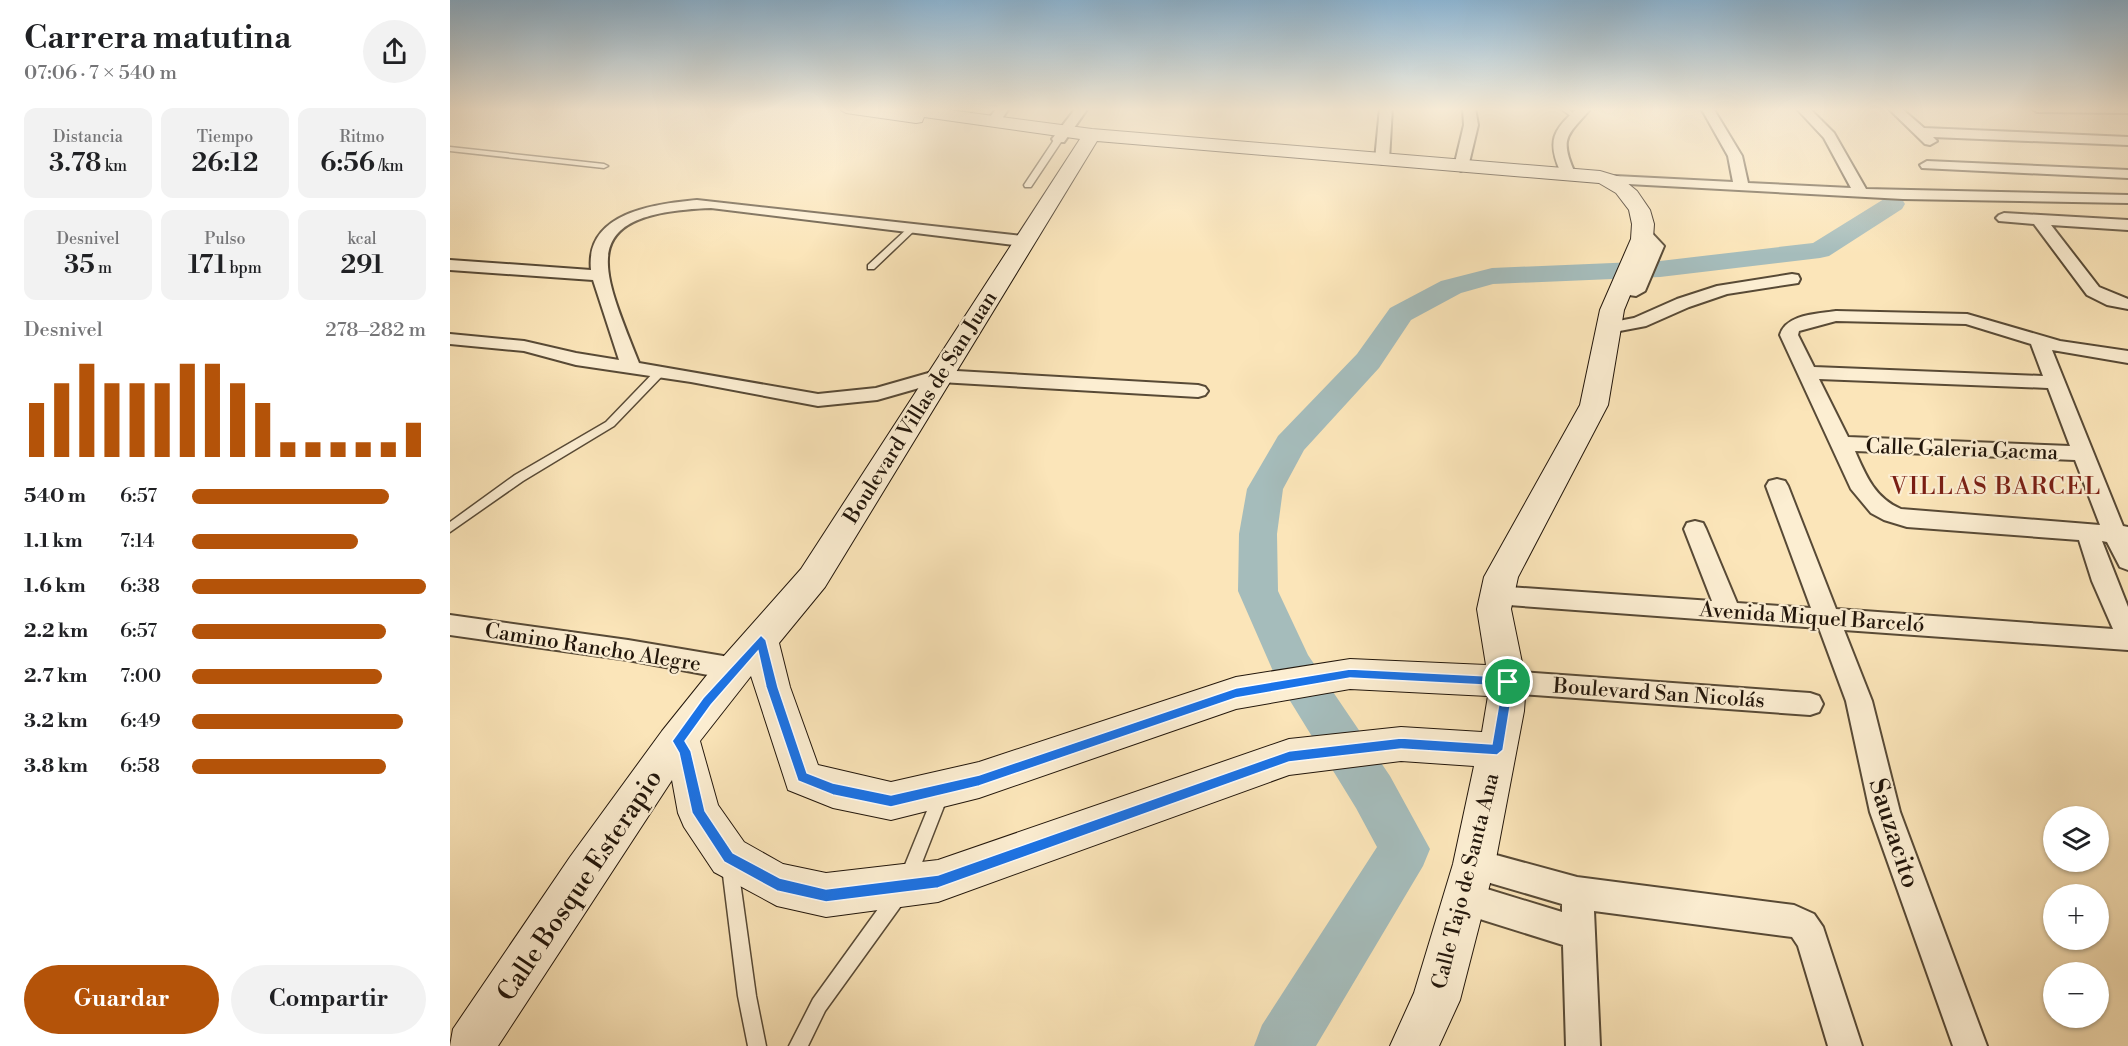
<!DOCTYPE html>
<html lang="es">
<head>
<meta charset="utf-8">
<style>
  body { margin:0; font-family:"Libre Bodoni",serif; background:#f2f2f2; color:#202124; height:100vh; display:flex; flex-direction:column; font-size:22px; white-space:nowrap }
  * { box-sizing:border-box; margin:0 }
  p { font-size:20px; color:#757577 }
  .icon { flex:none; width:33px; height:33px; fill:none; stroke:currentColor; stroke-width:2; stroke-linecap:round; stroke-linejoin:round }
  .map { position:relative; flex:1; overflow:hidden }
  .side { display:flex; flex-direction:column; background:#fff; width:450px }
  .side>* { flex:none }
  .fabs { position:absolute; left:1593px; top:806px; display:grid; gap:12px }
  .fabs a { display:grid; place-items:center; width:66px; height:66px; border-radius:50%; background:#fff; box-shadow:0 2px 4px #0004; font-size:30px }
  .pin { position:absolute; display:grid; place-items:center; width:51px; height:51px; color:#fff; margin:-26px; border:3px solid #fff; border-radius:50%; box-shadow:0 2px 6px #0007 }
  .round { display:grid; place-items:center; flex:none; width:63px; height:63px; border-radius:32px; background:#f2f2f2 }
  .headline { display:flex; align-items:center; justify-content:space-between; height:102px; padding:0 24px }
  h1 { font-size:33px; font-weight:600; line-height:45px }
  .figures { display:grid; grid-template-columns:repeat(3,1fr); gap:9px; height:102px; padding:6px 24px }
  .figures div { display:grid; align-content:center; border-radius:12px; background:#f2f2f2; text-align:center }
  .figures b { font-size:26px; font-weight:600 }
  .figures small { font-size:16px; font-weight:400 }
  .figures p { font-size:16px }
  .chart { height:168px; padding:12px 24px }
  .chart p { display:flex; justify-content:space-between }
  .chart svg { width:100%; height:108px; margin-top:6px; stroke:#b45309; stroke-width:6 }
  .action { display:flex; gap:12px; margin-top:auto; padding:12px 24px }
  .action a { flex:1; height:69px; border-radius:36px; background:#b45309; color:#fff; font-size:24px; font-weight:600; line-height:69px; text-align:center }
  .action a+a { background:#f2f2f2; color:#202124 }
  ul { padding:0 24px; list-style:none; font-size:20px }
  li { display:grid; grid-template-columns:96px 72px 1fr; align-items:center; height:45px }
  li i { height:15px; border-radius:8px; background:#b45309 }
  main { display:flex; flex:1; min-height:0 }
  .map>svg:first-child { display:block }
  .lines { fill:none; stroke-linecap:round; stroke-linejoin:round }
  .river { fill:#a5bcbb; fill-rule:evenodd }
  .lane-casing { stroke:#584a36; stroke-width:3 }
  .street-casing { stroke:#584a36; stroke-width:4 }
  .secondary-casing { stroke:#22160b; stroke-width:2 }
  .lane { fill:#fceed2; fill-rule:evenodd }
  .street { fill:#fceed2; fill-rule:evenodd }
  .secondary { fill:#fceed2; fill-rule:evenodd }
  .route { fill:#1a73e8; stroke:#fff; stroke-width:1.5; fill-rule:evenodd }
  .labels { text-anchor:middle; stroke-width:4.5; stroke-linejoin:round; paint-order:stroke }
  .street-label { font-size:21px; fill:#22160b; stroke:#fceed2 }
  .quarter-label { font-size:24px; letter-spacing:1.5px; fill:#7a1f14; stroke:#fceed2 }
  .near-street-label { font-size:26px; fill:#22160b; stroke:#fceed2 }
</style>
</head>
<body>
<main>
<section class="side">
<div class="headline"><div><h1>Carrera matutina</h1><p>07:06 · 7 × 540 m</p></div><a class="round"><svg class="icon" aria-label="share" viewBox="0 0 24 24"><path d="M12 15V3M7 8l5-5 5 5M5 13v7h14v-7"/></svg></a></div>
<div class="figures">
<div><p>Distancia</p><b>3.78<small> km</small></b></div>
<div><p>Tiempo</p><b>26:12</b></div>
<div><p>Ritmo</p><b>6:56<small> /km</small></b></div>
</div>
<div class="figures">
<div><p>Desnivel</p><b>35<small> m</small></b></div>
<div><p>Pulso</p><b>171<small> bpm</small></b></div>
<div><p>kcal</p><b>291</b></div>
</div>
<div class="chart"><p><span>Desnivel</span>278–282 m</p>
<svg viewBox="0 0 160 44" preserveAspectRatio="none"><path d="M5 44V22M15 44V14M25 44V6M35 44V14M45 44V14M55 44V14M65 44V6M75 44V6M85 44V14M95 44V22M105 44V38M115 44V38M125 44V38M135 44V38M145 44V38M155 44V30"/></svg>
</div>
<ul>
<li><b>540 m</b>6:57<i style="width:84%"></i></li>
<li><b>1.1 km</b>7:14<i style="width:71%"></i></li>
<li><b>1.6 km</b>6:38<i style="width:100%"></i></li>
<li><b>2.2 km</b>6:57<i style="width:83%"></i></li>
<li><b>2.7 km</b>7:00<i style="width:81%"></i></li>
<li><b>3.2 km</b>6:49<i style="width:90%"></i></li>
<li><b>3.8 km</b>6:58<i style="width:83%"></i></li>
</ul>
<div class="action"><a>Guardar</a><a>Compartir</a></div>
</section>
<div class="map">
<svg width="1678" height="1046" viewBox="0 0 1678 1046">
  <rect width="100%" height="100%" fill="#fbe5b9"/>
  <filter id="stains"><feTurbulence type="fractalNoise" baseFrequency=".00333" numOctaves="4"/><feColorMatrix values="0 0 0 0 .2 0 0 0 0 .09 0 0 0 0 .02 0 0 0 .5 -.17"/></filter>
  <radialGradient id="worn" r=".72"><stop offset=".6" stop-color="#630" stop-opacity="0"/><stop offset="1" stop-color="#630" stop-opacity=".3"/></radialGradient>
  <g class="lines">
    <path class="river" d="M1443,197L1452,199L1455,204L1452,209L1379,256L1370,258L1210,277L1043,284L1011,293L961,320L929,368L854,450L833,489L827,534L828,591L858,655L940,776L980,849L973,866L866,1046H804L812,1025L927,847L906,808L826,678L788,591L789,534L797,489L828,436L907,354L940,308L991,281L1042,268L1210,261L1363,243L1434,199Z"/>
    <defs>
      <path id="lane" d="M1110,108H1117L1127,116L1122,117Z
        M606,137L613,139L581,187H575L574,185Z
        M0,147L154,164L158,166L154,168L0,151Z
        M459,227L466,229L424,269H418V265Z
        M211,368L215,369V373L164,426L73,481L0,532V522L65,475L156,422L207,369Z
        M490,789L495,791L498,796L464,883L458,885L452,883L450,877L485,791Z
        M280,859L286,861L288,867L306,996L316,1046H298L288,996L272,867L274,861Z
        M447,889L453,891L455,897L453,903L375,1011L358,1046H339L363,999L441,891Z"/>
      <path id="street" d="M547,108H559L548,125H538L536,122Z
        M626,108H638L614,142H604L602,139Z
        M930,108H942L939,160L932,164L925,160Z
        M1013,108H1025L1028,125L1018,167L1011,171L1004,167L1014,125Z
        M1128,108H1141C1119,135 1108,136 1125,173L1118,177L1111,173C1097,142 1102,130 1128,108Z
        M1251,108H1263L1292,156L1298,183L1401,188L1374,138L1346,108H1359L1384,133L1416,189L1678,195V203L1453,199L1160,183L1158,180L1165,176L1283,182L1278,156Z
        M1438,108H1451L1474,128L1678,137V145L1483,137L1487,141L1480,145L1475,144Z
        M1581,108H1678V113L1587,112Z
        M1477,161L1678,170V178L1472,168L1470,165Z
        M247,200L573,236L581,241L573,246L261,208C124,213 150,265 189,363L368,394L426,388L489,370L748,385L755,387L758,391L755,395L748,397L490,382L427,400L368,406L241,382L126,365L74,351L0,344V334L74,341L126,353L169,360L143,280L0,270V260L141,270C135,213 203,204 247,200Z
        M1554,213L1678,220V230L1601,225L1649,287L1678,299V309L1657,305L1637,295L1584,224L1549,221L1546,218L1549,215Z
        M1193,228L1199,230L1214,246L1195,291L1186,296L1165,293L1163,289L1165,285H1180L1198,247L1185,233Z
        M1342,274L1348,275L1350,279L1348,283L1277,294L1239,307L1196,326L1159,333L1150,328L1153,324L1184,318L1227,299L1267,286Z
        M1386,311L1517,314L1610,341L1678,351V363L1602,350L1673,526L1678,527V570L1670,567L1657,542L1652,541L1678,607V650L1394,630L1422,701L1450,812L1537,1046H1503L1420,812L1396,701L1369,628L1045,604L1036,602L1033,595L1036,588L1045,586L1262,601L1234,529L1237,523L1245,521L1253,523L1256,529L1287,603L1361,608L1316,486L1319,481L1327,479L1335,481L1338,486L1386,609L1663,629L1642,581L1629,540L1457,527L1434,520L1421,513L1401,489L1330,335C1336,314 1367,314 1386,311ZM1386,321L1516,324L1581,344L1593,376L1364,367L1348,335L1349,331ZM1369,379L1598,388L1620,446L1398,437ZM1405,451L1625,460L1650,525L1451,509C1425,498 1416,476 1405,451Z
        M0,615L178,640L285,658L294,661L298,669L294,677L285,680L178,660L0,635Z
        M1058,671L1360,693L1369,696L1373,704L1369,712L1360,715L1058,693L1049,690L1045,682L1049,674Z
        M1024,849L1127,877L1344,905L1364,914L1373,927L1412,1046H1378L1348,946L1342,937L1144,911L1150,1046H1116L1113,945L1014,914L1003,909L998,898L1003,887L1014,882L1112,912V904L1013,875L1009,864L1013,853Z"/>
      <path id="secondary" d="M387,108H484L642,129L1150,171L1170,177L1187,191L1200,210L1204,224L1203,239L1174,310L1158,405L1068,577L1061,609L1076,682L1074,711L1045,864L1010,1000L989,1046H940L964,993L1003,864L1024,766L951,761L839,775L488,902L376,917L327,906L264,872L234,827L228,813L222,780L48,1046H0L3,1029L120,857L212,731L257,675L351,569L630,139L474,117L472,122L466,123L396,113ZM647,141L1149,183L1166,193L1179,210L1182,224L1181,239L1150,310L1130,405L1034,577L1027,609L1036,665L900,659L786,677L529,762L441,782L368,765L340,687L329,643L375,587ZM301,676L338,790L383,808L441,820L529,798L786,709L900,689L1038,696L1032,732L951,727L839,739L488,860L376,873L333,864L294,842L268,805L250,741Z"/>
    </defs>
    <use href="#lane" class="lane-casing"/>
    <use href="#street" class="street-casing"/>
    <use href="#secondary" class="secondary-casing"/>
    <use href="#lane" class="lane"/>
    <use href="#street" class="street"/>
    <use href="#secondary" class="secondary"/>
  </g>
  <linearGradient id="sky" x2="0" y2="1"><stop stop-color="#8db7d6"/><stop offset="0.43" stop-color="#fdf3e0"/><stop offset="1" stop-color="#fdf3e0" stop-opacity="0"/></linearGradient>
  <rect width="1678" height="254" fill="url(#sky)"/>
  <path class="route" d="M311,635L316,640L328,687L357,773L383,783L441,795L529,775L786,688L900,669L1058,677L1064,682L1053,750L1047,755L951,749L839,762L488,888L376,902L327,891L274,862L242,813L229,753L222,741L253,698ZM308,651L316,687L348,781L383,795L441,807L529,786L786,698L900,678L1052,686L1042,744L951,738L839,751L488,875L376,889L330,878L283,853L255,811L241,751L235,741L261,705Z"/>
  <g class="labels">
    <g class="street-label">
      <text transform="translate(470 407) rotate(-58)" y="7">Boulevard Villas de San Juan</text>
      <text transform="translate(1512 449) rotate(2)" y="7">Calle Galeria Gacma</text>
      <text transform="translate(1362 617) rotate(4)" y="7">Avenida Miquel Barceló</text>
      <text transform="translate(143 647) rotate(9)" y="7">Camino Rancho Alegre</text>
      <text transform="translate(1209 693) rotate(4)" y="7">Boulevard San Nicolás</text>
      <text transform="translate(1015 881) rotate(-76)" y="7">Calle Tajo de Santa Ana</text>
    </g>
    <g class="quarter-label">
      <text x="1546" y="494">VILLAS BARCEL</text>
    </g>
    <g class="near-street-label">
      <text transform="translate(1445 833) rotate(72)" y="9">Sauzacito</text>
      <text transform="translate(129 885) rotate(-56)" y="9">Calle Bosque Esterapio</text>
    </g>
  </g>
  <rect width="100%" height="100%" filter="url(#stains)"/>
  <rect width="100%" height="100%" fill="url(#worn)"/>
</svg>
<div class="fabs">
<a><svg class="icon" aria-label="layers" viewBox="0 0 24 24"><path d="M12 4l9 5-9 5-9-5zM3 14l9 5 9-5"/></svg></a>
<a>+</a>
<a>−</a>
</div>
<div class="pin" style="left:1058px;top:682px;background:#1e9e55"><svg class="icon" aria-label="arrive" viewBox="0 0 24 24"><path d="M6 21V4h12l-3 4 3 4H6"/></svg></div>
</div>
</main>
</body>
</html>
